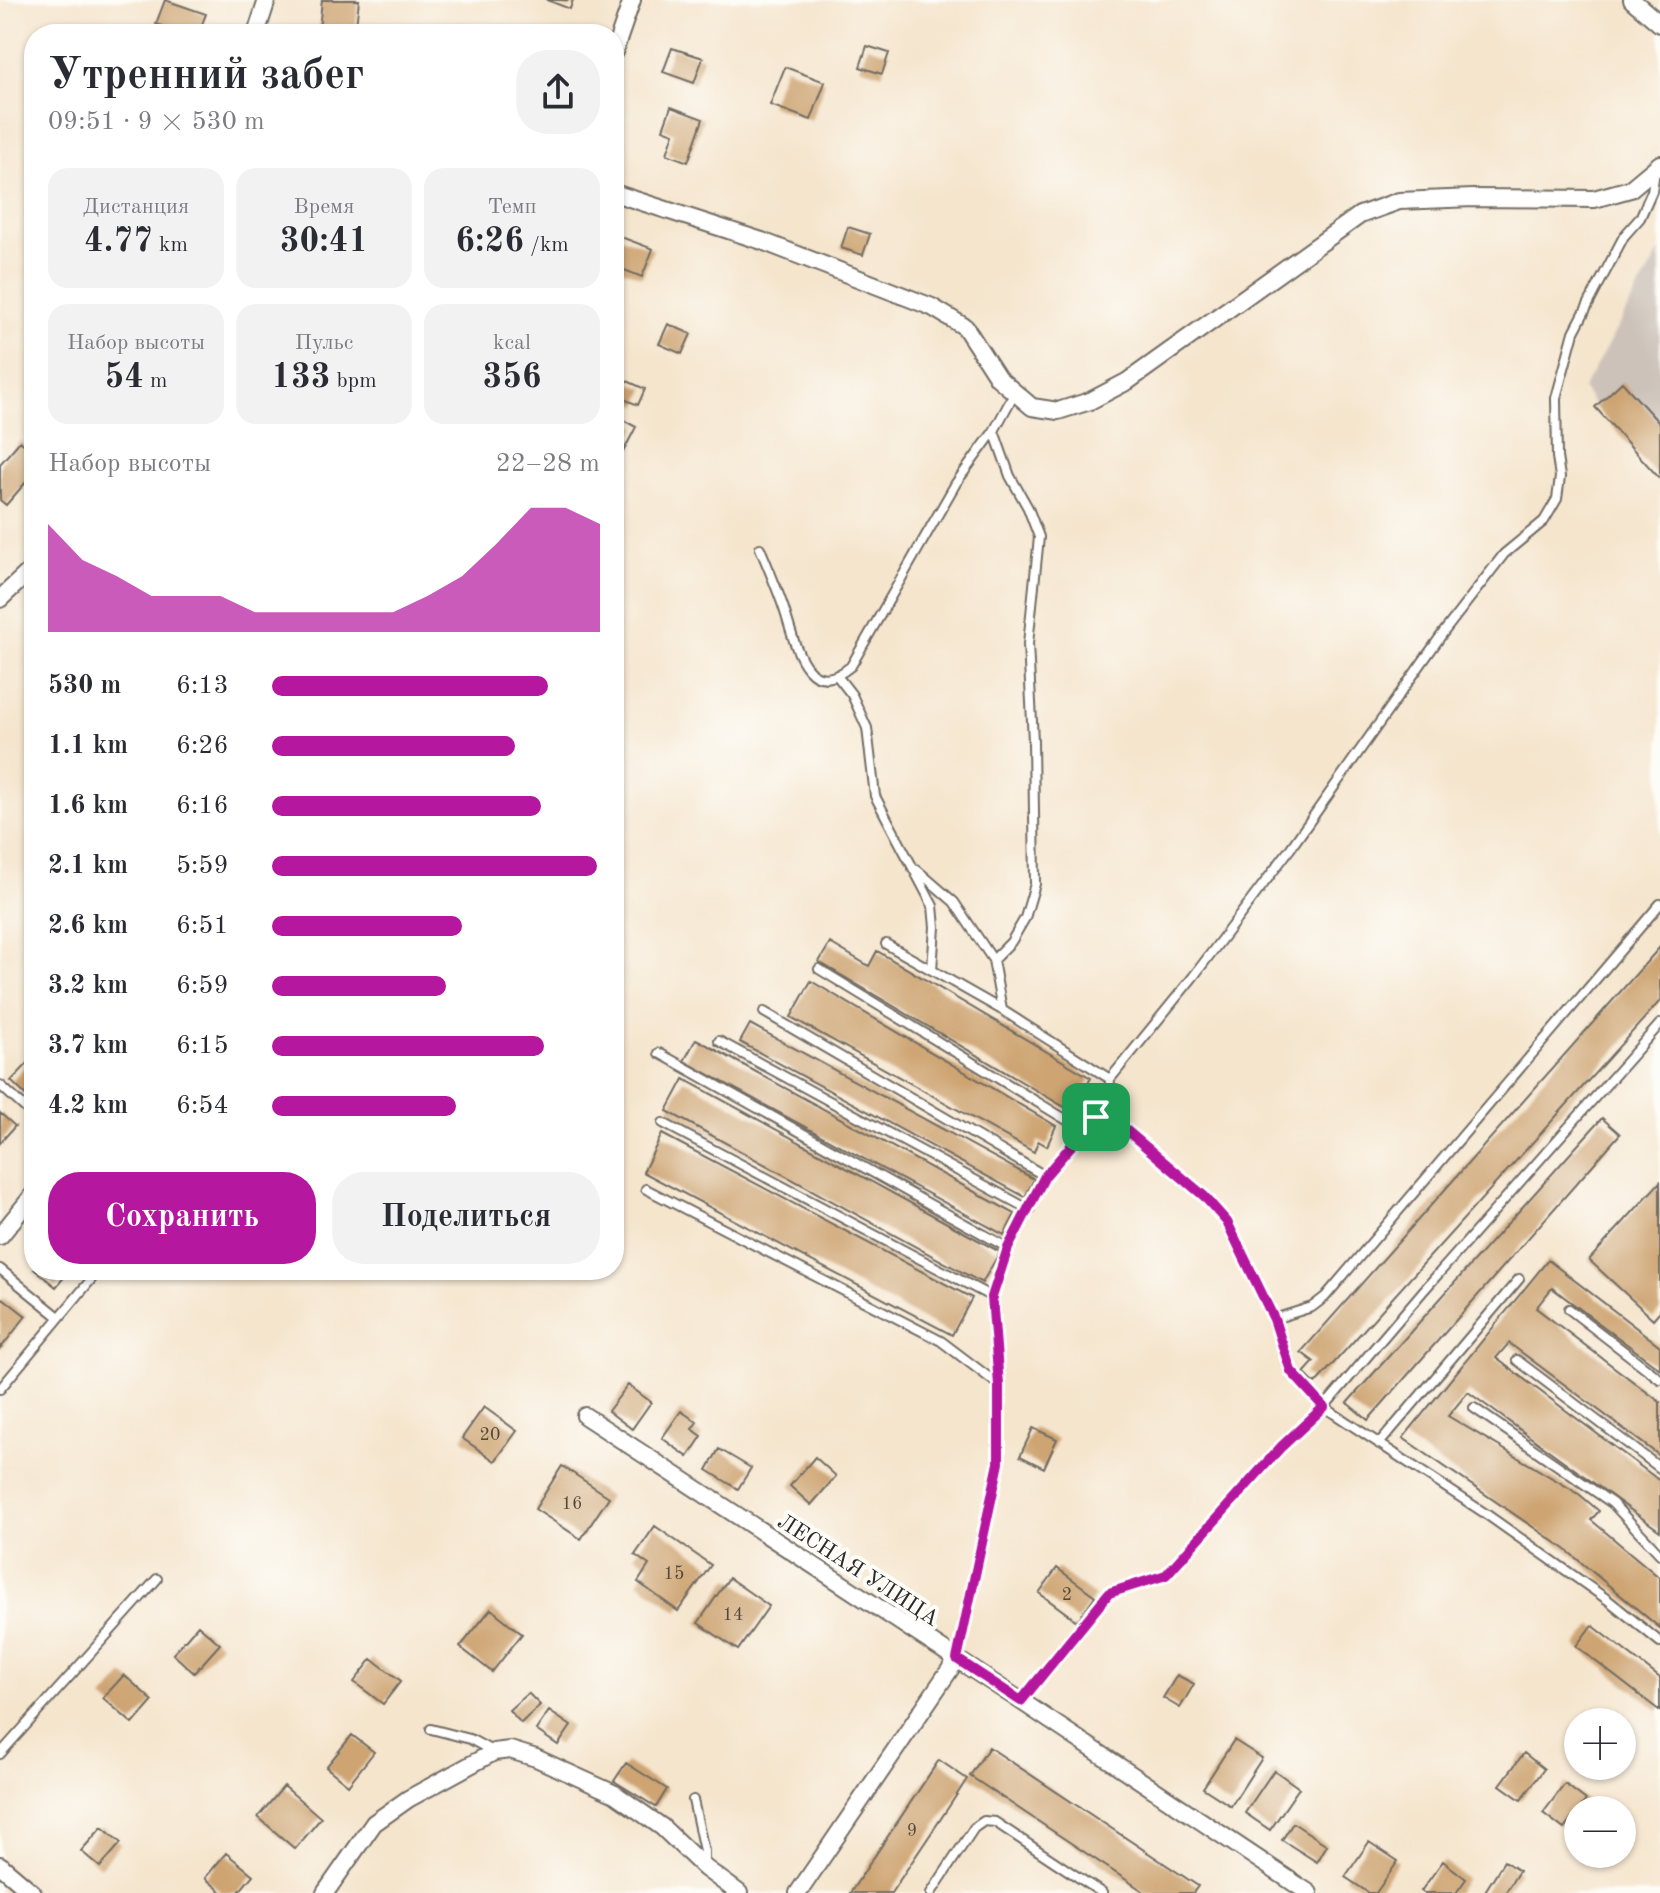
<!DOCTYPE html>
<html lang="ru">
<head>
<meta charset="utf-8">
<style>
  body { margin:0; font-family:"Old Standard TT",serif; background:#f2f2f3; color:#2b2b33; height:100vh; display:flex; flex-direction:column; font-size:30px; white-space:nowrap }
  * { box-sizing:border-box; margin:0 }
  p { font-size:26px; color:#7c7c81 }
  .icon { flex:none; width:44px; height:44px; fill:none; stroke:currentColor; stroke-width:2; stroke-linecap:round; stroke-linejoin:round }
  .map { position:relative; flex:1; overflow:hidden }
  .side { position:absolute; left:24px; top:24px; width:600px; height:1256px; display:flex; flex-direction:column; background:#fff; border-radius:32px; box-shadow:0 2px 6px #0004 }
  .side>* { flex:none }
  .controls { position:absolute; left:1564px; top:1708px; display:grid; gap:16px }
  .controls a { display:grid; place-items:center; width:72px; height:72px; border-radius:50%; background:#fff; box-shadow:0 2px 6px #0004; font-size:40px }
  .pin { position:absolute; display:grid; place-items:center; width:68px; height:68px; color:#fff; margin:-34px; border-radius:16px; box-shadow:0 4px 12px #0006 }
  .round { display:grid; place-items:center; flex:none; width:84px; height:84px; border-radius:32px; background:#f2f2f3 }
  .overview { display:flex; align-items:center; justify-content:space-between; height:136px; padding:0 24px }
  h1 { font-size:44px; font-weight:700; line-height:60px }
  .figures { display:grid; grid-template-columns:repeat(3,1fr); gap:12px; height:136px; padding:8px 24px }
  .figures div { display:grid; align-content:center; border-radius:20px; background:#f2f2f3; text-align:center }
  .figures b { font-size:34px; font-weight:700 }
  .figures small { font-size:22px; font-weight:400 }
  .figures p { font-size:22px }
  .chart { height:224px; padding:16px 24px }
  .chart p { display:flex; justify-content:space-between }
  .chart svg { width:100%; height:144px; margin-top:8px; fill:#b5179e; opacity:.7 }
  .action { display:flex; gap:16px; margin-top:auto; padding:16px 24px }
  .action a { flex:1; height:92px; border-radius:32px; background:#b5179e; color:#fff; font-size:32px; font-weight:700; line-height:92px; text-align:center }
  .action a+a { background:#f2f2f3; color:#2b2b33 }
  ul { padding:0 24px; list-style:none; font-size:26px }
  li { display:grid; grid-template-columns:128px 96px 1fr; align-items:center; height:60px }
  li i { height:20px; border-radius:10px; background:#b5179e }
  .map>svg:first-child { display:block }
  .industrial { fill:#ccc2b9 }
  .building { fill:#cea472 }
  .lines { fill:none; stroke-linecap:round; stroke-linejoin:round }
  .service-casing { stroke:#726c64; stroke-width:12 }
  .minor-casing { stroke:#726c64; stroke-width:20 }
  .path { stroke:#726c64; stroke-width:3; stroke-dasharray:6 6; stroke-linecap:butt }
  .service { stroke:#fff; stroke-width:8 }
  .minor { stroke:#fff; stroke-width:16 }
  .route-casing { stroke:#fff; stroke-width:16 }
  .route { stroke:#b5179e; stroke-width:10 }
  .labels { text-anchor:middle; stroke-width:8; stroke-linejoin:round; paint-order:stroke }
  .number-label { font-size:18px; fill:#54493d }
  .street-label { font-size:22px; fill:#2b2b2b; stroke:#fdfcf7 }
</style>
</head>
<body>
<div class="map">
<svg width="1660" height="1893" viewBox="0 0 1660 1893">
  <rect width="100%" height="100%" fill="#fdfcf7"/>
  <filter id="ink" filterUnits="userSpaceOnUse"><feTurbulence type="fractalNoise" baseFrequency=".0125" numOctaves="2"/><feDisplacementMap in="SourceGraphic" scale="16" xChannelSelector="R" yChannelSelector="G"/><feConvolveMatrix kernelMatrix="1 2 1 2 8 2 1 2 1" color-interpolation-filters="sRGB"/></filter>
  <filter id="wash" filterUnits="userSpaceOnUse"><feTurbulence type="fractalNoise" baseFrequency=".006" numOctaves="4" result="noise"/><feDisplacementMap in="SourceGraphic" scale="32" xChannelSelector="R" yChannelSelector="G"/><feGaussianBlur stdDeviation="1.8" result="paint"/><feColorMatrix in="noise" values="0 0 0 0 0 0 0 0 0 0 0 0 0 0 0 0 0 1.4 0 .05"/><feComposite in="paint" operator="in"/></filter>
  <g filter="url(#wash)">
    <rect width="100%" height="100%" fill="#f5e5cd"/>
    <path class="industrial" d="M1660,251V479L1595,407L1583,389Z"/>
    <g id="blocks">
      <path class="building" d="M165,0L206,14L198,34H184L156,24Z
        M322,0H359L356,26L343,25L342,32L319,30Z
        M547,0H573L570,9Z
        M867,46L889,53L882,74L860,67Z
        M672,48L703,58L694,83L663,72Z
        M785,67L825,82L811,120L770,105Z
        M671,107L703,119L688,162L667,154L674,133L663,129Z
        M848,227L870,234L863,255L841,248Z
        M621,237L653,249L642,277L614,266V255Z
        M668,324L691,334L682,354L659,344Z
        M614,375L645,389L638,405L614,395Z
        M1622,382L1660,424V479L1595,407Z
        M614,415L636,427L622,454L614,449Z
        M20,441L34,453V473L6,505L0,500V464Z
        M830,943L869,966L877,951L1091,1078L1071,1111L819,962Z
        M1660,947V1001L1315,1384L1304,1373L1314,1362L1301,1352Z
        M811,981L1056,1126L1047,1146L1038,1141L1034,1152L791,1017Z
        M750,1024L1034,1179L1025,1197L740,1042Z
        M696,1039L1015,1214L1004,1235L684,1061Z
        M34,1057V1099L32,1101L11,1081Z
        M684,1079L1000,1252L982,1283L667,1111Z
        M0,1113L15,1126L0,1143Z
        M1602,1118L1620,1134L1368,1420L1347,1403Z
        M662,1134L972,1298L952,1335L643,1172Z
        M1660,1182V1311L1653,1319L1589,1260Z
        M1548,1260L1660,1346V1369L1552,1288L1536,1308L1660,1402V1456L1509,1343L1496,1358L1660,1481V1531L1468,1392L1448,1416L1579,1494L1599,1511L1591,1520L1660,1578V1628L1565,1549L1403,1438Z
        M35,1270H70L56,1287Z
        M3,1298L26,1316L0,1349V1301Z
        M628,1385L651,1402L632,1429L608,1411Z
        M484,1407L517,1431L495,1461L462,1438Z
        M681,1411L697,1422L692,1429L702,1436L688,1457L662,1438Z
        M1033,1428L1057,1439L1044,1468L1020,1456Z
        M719,1449L751,1468L738,1489L707,1470Z
        M815,1457L836,1476L811,1505L790,1486Z
        M562,1466L609,1497L581,1539L535,1509Z
        M655,1526L711,1565L678,1611L638,1582L649,1565L635,1555Z
        M1057,1568L1095,1596L1077,1621L1039,1593Z
        M729,1578L769,1606L738,1650L698,1623Z
        M491,1609L522,1634L492,1672L460,1647Z
        M198,1625L220,1644L194,1673L173,1654Z
        M1592,1625L1660,1678V1711L1576,1646Z
        M372,1659L401,1681L383,1704L354,1682Z
        M124,1675L153,1701L133,1724L103,1698Z
        M1177,1675L1194,1684L1180,1708L1163,1698Z
        M528,1693L540,1705L521,1723L509,1710Z
        M549,1711L571,1726L558,1745L536,1730Z
        M352,1735L374,1752L348,1785L326,1767Z
        M1234,1740L1262,1758L1231,1806L1203,1788Z
        M989,1747L1198,1886L1193,1893H1146L970,1776Z
        M1524,1753L1544,1769L1521,1800L1500,1785Z
        M939,1760L967,1779L950,1805L891,1893H850Z
        M626,1763L667,1789L656,1807L614,1781Z
        M1274,1770L1299,1788L1270,1830L1245,1813Z
        M1565,1784L1586,1800L1564,1829L1543,1813Z
        M284,1786L321,1818L295,1849L258,1817Z
        M1293,1823L1327,1845L1317,1862L1282,1840Z
        M102,1827L121,1843L100,1867L81,1851Z
        M1369,1842L1398,1861L1376,1893H1369L1345,1877Z
        M226,1853L253,1875L238,1893H223L205,1878Z
        M1443,1861L1466,1879L1456,1893H1424L1421,1891Z
        M1504,1861L1519,1871L1505,1893H1484Z"/>
    </g>
  </g>
  <g filter="url(#ink)">
    <use href="#blocks" fill-opacity="0" stroke="#726c64" stroke-width="2"/>
    <g class="lines">
      <defs>
        <path id="service" d="M760,548C768,567 776,586 783,606C794,637 804,705 851,666L956,483L994,431L1014,394
          M838,677L852,695L867,728L875,796L933,906L935,927L932,970
          M917,870L954,902L993,960L1002,1010
          M886,944L1002,1010L1110,1079
          M993,960L1011,942L1025,918L1035,884L1033,741L1028,644L1039,537L1028,508L1010,476L994,431
          M819,969L1083,1130
          M764,1012L1045,1176
          M719,1041L1030,1210
          M659,1053L1008,1248
          M0,1085L34,1116
          M1096,1117L1119,1124L1204,1196L1227,1222L1274,1319L1291,1371L1324,1407L1486,1514L1608,1600L1660,1642
          M663,1123L992,1297
          M646,1189L941,1341L999,1385
          M0,1269L59,1317
          M1569,1309L1660,1379
          M1274,1319L1312,1307L1325,1297L1660,904
          M1517,1360L1660,1468
          M0,1389L99,1270
          M1324,1407L1424,1290L1660,1024
          M1474,1408L1612,1503L1660,1554
          M1379,1444L1519,1279
          M957,1659L999,1463V1385L992,1297L1008,1248L1045,1176L1109,1101L1110,1079L1193,977L1290,849L1443,633L1504,554L1544,521L1557,499L1560,477L1557,457L1556,398L1574,332L1624,236L1640,218L1652,191L1655,171
          M431,1729L470,1739L494,1752
          M0,1754L157,1579
          M693,1800L704,1851V1866
          M931,1893L974,1828L984,1821L995,1822L1102,1893"/>
        <path id="minor" d="M1632,0L1660,24
          M256,34L267,0
          M614,52L632,0
          M614,193L762,241L932,307L965,327L998,378L1032,407L1058,411L1090,401L1128,381L1360,215L1399,201L1473,198L1594,199L1630,189L1660,164
          M0,599L34,567
          M0,1236L34,1194
          M585,1416L1021,1701L1309,1893
          M0,1865L33,1893
          M325,1893L374,1823L408,1799L494,1752L510,1750L536,1758L615,1794L662,1827L705,1868L739,1893
          M798,1893L957,1659"/>
      </defs>
      <use href="#service" class="service-casing"/>
      <use href="#minor" class="minor-casing"/>
      <path class="path" d="M1031,1688L1109,1593L1166,1575L1281,1447L1314,1416"/>
      <use href="#service" class="service"/>
      <use href="#minor" class="minor"/>
    </g>
  </g>
  <g class="lines" filter="url(#ink)">
    <defs>
      <path id="route" d="M1096,1117L1119,1124L1204,1196L1227,1222L1274,1319L1291,1371L1324,1407L1281,1447L1166,1575L1109,1593L1021,1701L957,1659L999,1463V1385L992,1297L1008,1248L1045,1176Z"/>
    </defs>
    <use href="#route" class="route-casing"/>
    <use href="#route" class="route"/>
  </g>
  <g class="labels">
    <g class="number-label">
      <text x="490" y="1440">20</text>
      <text x="572" y="1509">16</text>
      <text x="674" y="1579">15</text>
      <text x="1067" y="1600">2</text>
      <text x="733" y="1620">14</text>
      <text x="912" y="1836">9</text>
    </g>
    <g class="street-label">
      <text transform="translate(859 1569) rotate(33)" y="8">ЛЕСНАЯ УЛИЦА</text>
    </g>
  </g>
</svg>
<div class="controls">
<a>+</a>
<a>−</a>
</div>
<div class="pin" style="left:1096px;top:1117px;background:#1e9e55"><svg class="icon" aria-label="arrive" viewBox="0 0 24 24"><path d="M6 21V4h12l-3 4 3 4H6"/></svg></div>
<section class="side">
<div class="overview"><div><h1>Утренний забег</h1><p>09:51 · 9 × 530 m</p></div><a class="round"><svg class="icon" aria-label="share" viewBox="0 0 24 24"><path d="M12 15V3M7 8l5-5 5 5M5 13v7h14v-7"/></svg></a></div>
<div class="figures">
<div><p>Дистанция</p><b>4.77<small> km</small></b></div>
<div><p>Время</p><b>30:41</b></div>
<div><p>Темп</p><b>6:26<small> /km</small></b></div>
</div>
<div class="figures">
<div><p>Набор высоты</p><b>54<small> m</small></b></div>
<div><p>Пульс</p><b>133<small> bpm</small></b></div>
<div><p>kcal</p><b>356</b></div>
</div>
<div class="chart"><p><span>Набор высоты</span>22–28 m</p>
<svg viewBox="0 0 160 44" preserveAspectRatio="none"><path d="M0 44V11L10 22L20 27L30 33L40 33L50 33L60 38L70 38L80 38L90 38L100 38L110 33L120 27L130 17L140 6L150 6L160 11V44z"/></svg>
</div>
<ul>
<li><b>530 m</b>6:13<i style="width:84%"></i></li>
<li><b>1.1 km</b>6:26<i style="width:74%"></i></li>
<li><b>1.6 km</b>6:16<i style="width:82%"></i></li>
<li><b>2.1 km</b>5:59<i style="width:99%"></i></li>
<li><b>2.6 km</b>6:51<i style="width:58%"></i></li>
<li><b>3.2 km</b>6:59<i style="width:53%"></i></li>
<li><b>3.7 km</b>6:15<i style="width:83%"></i></li>
<li><b>4.2 km</b>6:54<i style="width:56%"></i></li>
</ul>
<div class="action"><a>Сохранить</a><a>Поделиться</a></div>
</section>
</div>
</body>
</html>
